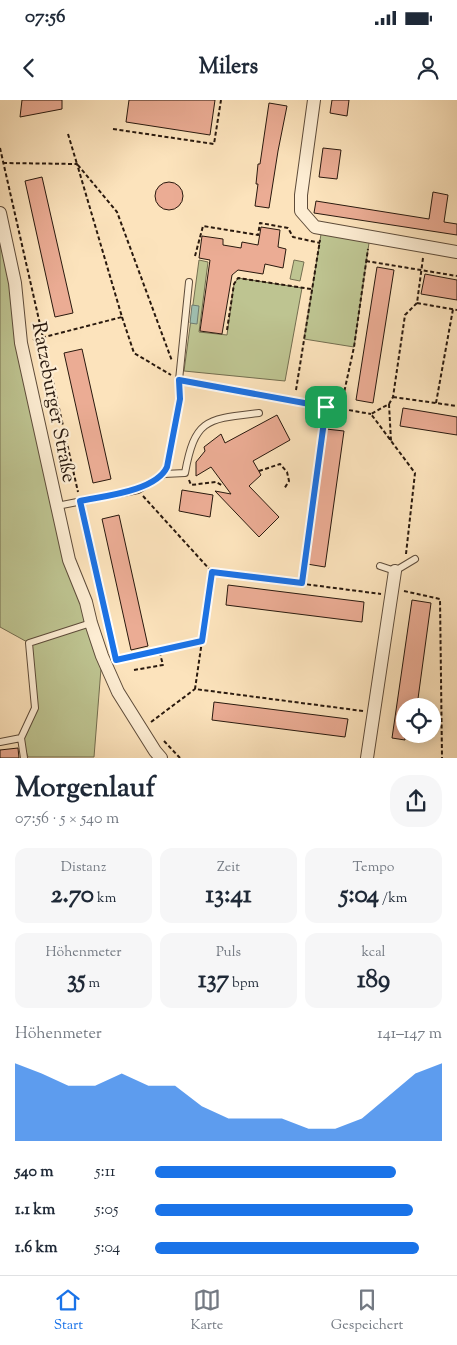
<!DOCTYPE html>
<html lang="de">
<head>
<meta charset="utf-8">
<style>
  body { margin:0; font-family:"Sorts Mill Goudy",serif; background:#f6f6f7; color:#1f2937; height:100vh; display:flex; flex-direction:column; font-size:19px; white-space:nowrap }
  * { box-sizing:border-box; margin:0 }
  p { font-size:16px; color:#747a83 }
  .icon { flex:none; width:28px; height:28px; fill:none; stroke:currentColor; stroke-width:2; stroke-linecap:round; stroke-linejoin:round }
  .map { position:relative; height:658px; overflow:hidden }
  .sheet { display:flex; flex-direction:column; background:#fff; flex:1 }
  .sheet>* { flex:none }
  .controls { position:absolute; left:396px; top:598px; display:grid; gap:10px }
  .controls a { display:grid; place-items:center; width:45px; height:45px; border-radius:50%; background:#fff; box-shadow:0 2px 12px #0003; font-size:25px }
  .pin { position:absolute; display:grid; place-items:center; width:42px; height:42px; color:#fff; margin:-21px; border-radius:10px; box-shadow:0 2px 8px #0006 }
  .round { display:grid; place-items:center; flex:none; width:52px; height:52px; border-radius:20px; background:#f6f6f7 }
  .summary { display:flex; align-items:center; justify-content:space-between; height:85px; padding:0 15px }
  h1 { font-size:28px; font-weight:700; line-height:38px }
  .metrics { display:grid; grid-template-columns:repeat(3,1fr); gap:8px; height:85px; padding:5px 15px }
  .metrics div { display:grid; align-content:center; border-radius:12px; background:#f6f6f7; text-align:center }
  .metrics b { font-size:25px; font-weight:700 }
  .metrics small { font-size:14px; font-weight:400 }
  .metrics p { font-size:14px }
  .chart { height:140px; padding:10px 15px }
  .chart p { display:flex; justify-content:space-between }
  .chart svg { width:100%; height:90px; margin-top:5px; fill:#1a73e8; opacity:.7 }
  ul { padding:0 15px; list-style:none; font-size:16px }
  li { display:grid; grid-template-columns:80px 60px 1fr; align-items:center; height:38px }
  li i { height:12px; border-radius:6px; background:#1a73e8 }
  .status { display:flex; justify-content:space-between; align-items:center; height:35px; padding:0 25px; background:#fff; direction:ltr }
  .status svg { height:14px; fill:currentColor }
  header { display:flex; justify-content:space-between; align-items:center; height:65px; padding:0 15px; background:#fff; font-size:22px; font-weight:700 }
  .tabs { display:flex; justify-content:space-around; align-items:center; height:70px; border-top:1px solid #e0e1e3; background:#fff; font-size:14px; color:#747a83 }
  .tabs a { display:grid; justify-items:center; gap:2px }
  .tabs .active { color:#1a73e8 }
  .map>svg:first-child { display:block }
  .green { fill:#bec491; stroke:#746e50 }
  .water { fill:#9fbeaf; stroke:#707c6f }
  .building { fill:#ebac94; stroke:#29190e }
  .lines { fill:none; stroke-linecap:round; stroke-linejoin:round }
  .lane-casing { stroke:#5e4c3a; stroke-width:8 }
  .street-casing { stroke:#5e4c3a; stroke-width:14 }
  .path { stroke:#29190e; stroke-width:2; stroke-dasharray:4 2.5; stroke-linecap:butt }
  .lane { stroke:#fdedd3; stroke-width:6 }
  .street { stroke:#fdedd3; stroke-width:12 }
  .route-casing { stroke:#fff; stroke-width:10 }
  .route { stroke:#1a73e8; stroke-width:6 }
  .labels { text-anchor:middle; stroke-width:4.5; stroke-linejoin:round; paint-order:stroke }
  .street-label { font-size:20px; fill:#29190e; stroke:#fdedd3 }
</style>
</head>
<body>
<div class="status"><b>07:56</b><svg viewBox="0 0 49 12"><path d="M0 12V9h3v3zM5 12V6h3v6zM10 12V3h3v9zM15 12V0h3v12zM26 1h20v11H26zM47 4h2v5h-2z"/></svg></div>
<header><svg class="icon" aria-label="back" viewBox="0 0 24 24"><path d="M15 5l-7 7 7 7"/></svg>Milers<svg class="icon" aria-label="person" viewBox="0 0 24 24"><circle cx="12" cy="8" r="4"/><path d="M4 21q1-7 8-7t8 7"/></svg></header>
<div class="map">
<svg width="457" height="658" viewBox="0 0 457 658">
  <rect width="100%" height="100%" fill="#fce3bc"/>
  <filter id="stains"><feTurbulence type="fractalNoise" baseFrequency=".004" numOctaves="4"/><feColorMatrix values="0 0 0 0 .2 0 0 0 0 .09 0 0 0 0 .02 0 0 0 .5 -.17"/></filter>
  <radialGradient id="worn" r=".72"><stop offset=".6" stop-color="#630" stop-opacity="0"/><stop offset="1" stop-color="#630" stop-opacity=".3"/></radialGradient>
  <path class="green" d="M0,113L57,406L102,556L94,657H28L21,638L35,608L29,543L0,527Z
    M322,128L370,136L354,247L304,239Z
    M199,160L208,162L199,232L227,235L234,184L238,178L302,188L285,281L184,271Z
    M294,160L304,162L300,181L290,179Z"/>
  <path class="water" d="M192,205L199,206L197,224L190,223Z"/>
  <path class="building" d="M22,0H62V9L20,17Z
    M129,0H215L210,35L126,22Z
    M332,0H349L347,16L330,13Z
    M269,3L287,6L278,51L269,108L255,106L258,84H256L258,64H260Z
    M323,48L341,50L337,79L319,77Z
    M42,77L73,213L55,217L25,81Z
    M155 96a14 14 0 1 1 28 0a14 14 0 1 1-28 0Z
    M433,92L448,95L444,122L457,124V135L314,113L316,101L429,119Z
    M261,127L280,130L278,147L286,149L283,168L265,164L263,174L238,170L232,175L222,234L200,231L210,160L199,158L202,136L223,139V145L241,148L242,142L258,145Z
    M377,167L394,170L373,303L356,300Z
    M425,174L457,180V200L421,194Z
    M82,249L111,379L93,383L64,253Z
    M403,308L457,317V335L400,326Z
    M277,315L290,340L253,361L261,375L249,386L279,417L259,437L215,391L231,394L211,367L196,376V362L205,351L204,347L221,334L225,343Z
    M326,329L344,331L325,467L307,464Z
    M182,390L213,395L210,417L179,411Z
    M119,415L148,546L131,550L102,419Z
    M228,485L364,502L362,522L226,505Z
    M412,500L431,503L417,606H405V640L392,638Z
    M214,602L348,619L345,637L212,620Z
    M18,648L19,658H0V650Z"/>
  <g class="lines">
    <defs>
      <path id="lane" d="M164,374L185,373C195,318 207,319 259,313
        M57,406L138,390L164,374L167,367L180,299L179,280L189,182
        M380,466L395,471L415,459
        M21,638L35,608L29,543L91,523
        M0,642L21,638L24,658"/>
      <path id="street" d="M314,0L301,95V111L315,127L457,152
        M0,113L15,183L21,243L69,460L86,502L91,523L102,556L118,592L155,651L161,658
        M367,658L395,471"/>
    </defs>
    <use href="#lane" class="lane-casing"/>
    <use href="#street" class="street-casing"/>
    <path class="path" d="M113,29L214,44L221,0
      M68,34L77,64L117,112L172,261
      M0,48L78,392
      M3,63L77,64L122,217L33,240
      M195,156L203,126L258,135L260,123L288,128L293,137L320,143
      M366,161L457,176
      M417,203L457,210
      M122,217L134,253L171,275
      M227,230L234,184L238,178L311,189
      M189,282L371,314
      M296,290L320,140
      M393,297L457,306
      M436,303L453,209
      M389,304L391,341
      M344,310L342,302L354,247L368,149
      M259,371L280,364L287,372L289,381L284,389
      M189,380L191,385L216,382L223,386
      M143,396L212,472
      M82,409L113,548
      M406,454L415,373L371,314L389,304L393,297L405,215L417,203L423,158
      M302,483L326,307
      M404,491L440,499L442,658
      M117,559L159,550
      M134,570L163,565L159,550L202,541
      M363,611L195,589L212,472L381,494
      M151,622L195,589
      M164,641L180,658"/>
    <use href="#lane" class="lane"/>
    <use href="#street" class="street"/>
  </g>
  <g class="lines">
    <defs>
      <path id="route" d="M179,280L326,307L302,483L212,472L202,541L116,560L80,401C104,396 156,391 167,367L180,299Z"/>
    </defs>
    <use href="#route" class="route-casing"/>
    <use href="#route" class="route"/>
  </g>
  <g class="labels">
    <g class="street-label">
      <text transform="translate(55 302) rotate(79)" y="7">Ratzeburger Straße</text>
    </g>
  </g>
  <rect width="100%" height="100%" filter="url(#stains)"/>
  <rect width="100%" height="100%" fill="url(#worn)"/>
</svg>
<div class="controls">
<a><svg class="icon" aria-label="locate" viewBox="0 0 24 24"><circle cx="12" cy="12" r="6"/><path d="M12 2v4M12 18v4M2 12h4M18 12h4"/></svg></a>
</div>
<div class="pin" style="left:326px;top:307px;background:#1e9e55"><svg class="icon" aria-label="arrive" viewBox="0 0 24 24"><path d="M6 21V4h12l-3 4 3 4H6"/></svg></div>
</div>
<section class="sheet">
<div class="summary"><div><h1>Morgenlauf</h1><p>07:56 · 5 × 540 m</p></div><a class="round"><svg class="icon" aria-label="share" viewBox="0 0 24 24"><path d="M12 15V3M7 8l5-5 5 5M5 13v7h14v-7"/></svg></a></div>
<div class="metrics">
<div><p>Distanz</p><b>2.70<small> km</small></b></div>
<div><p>Zeit</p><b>13:41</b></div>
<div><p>Tempo</p><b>5:04<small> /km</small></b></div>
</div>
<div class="metrics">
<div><p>Höhenmeter</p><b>35<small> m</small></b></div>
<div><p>Puls</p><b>137<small> bpm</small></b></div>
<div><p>kcal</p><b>189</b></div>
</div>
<div class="chart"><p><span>Höhenmeter</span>141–147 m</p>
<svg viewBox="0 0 160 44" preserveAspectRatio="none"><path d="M0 44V6L10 11L20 17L30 17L40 11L50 17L60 17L70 27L80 33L90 33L100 33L110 38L120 38L130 33L140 22L150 11L160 6V44z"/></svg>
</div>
<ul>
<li><b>540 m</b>5:11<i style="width:84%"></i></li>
<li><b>1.1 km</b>5:05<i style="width:90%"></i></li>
<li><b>1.6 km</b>5:04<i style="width:92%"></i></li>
</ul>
</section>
<nav class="tabs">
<a class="active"><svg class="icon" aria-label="home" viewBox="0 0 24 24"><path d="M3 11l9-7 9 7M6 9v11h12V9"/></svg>Start</a>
<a><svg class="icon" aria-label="map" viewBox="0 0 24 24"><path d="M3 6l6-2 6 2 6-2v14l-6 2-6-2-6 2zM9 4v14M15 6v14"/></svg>Karte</a>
<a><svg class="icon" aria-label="saved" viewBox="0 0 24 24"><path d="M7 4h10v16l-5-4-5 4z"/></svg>Gespeichert</a>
</nav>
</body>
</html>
